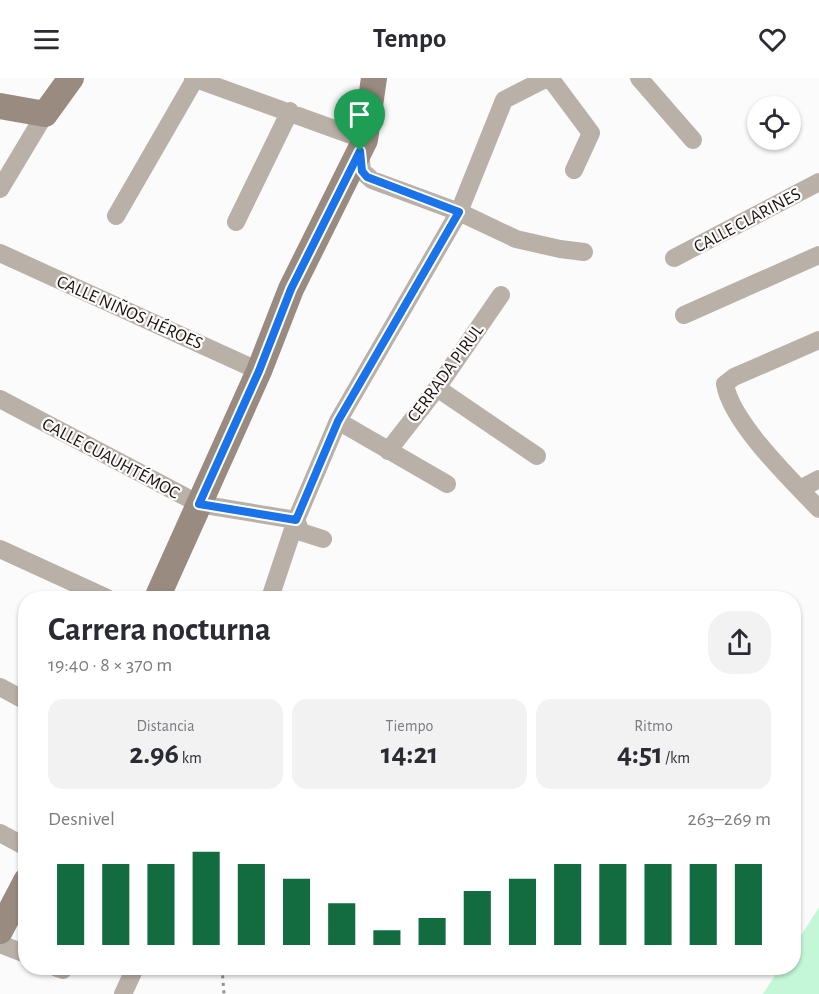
<!DOCTYPE html>
<html lang="es">
<head>
<meta charset="utf-8">
<style>
  body { margin:0; font-family:"Alegreya Sans",sans-serif; background:#f2f2f3; color:#2b2b33; height:100vh; display:flex; flex-direction:column; font-size:22px; white-space:nowrap }
  * { box-sizing:border-box; margin:0 }
  p { font-size:20px; color:#7c7c81 }
  .icon { flex:none; width:33px; height:33px; fill:none; stroke:currentColor; stroke-width:2; stroke-linecap:round; stroke-linejoin:round }
  .map { position:relative; flex:1; overflow:hidden }
  .panel { position:absolute; left:18px; top:513px; width:783px; height:384px; display:flex; flex-direction:column; background:#fff; border-radius:24px; box-shadow:0 2px 4px #0004 }
  .panel>* { flex:none }
  .tools { position:absolute; left:747px; top:18px; display:grid; gap:12px }
  .tools a { display:grid; place-items:center; width:54px; height:54px; border-radius:50%; background:#fff; box-shadow:0 2px 4px #0004; font-size:30px }
  .pin { position:absolute; display:grid; place-items:center; width:51px; height:51px; color:#fff; margin:-62px -26px; border-radius:50% 50% 50% 0; rotate:-45deg; box-shadow:0 0 6px #0007 }
  .pin .icon { rotate:45deg }
  .round { display:grid; place-items:center; flex:none; width:63px; height:63px; border-radius:24px; background:#f2f2f3 }
  .summary { display:flex; align-items:center; justify-content:space-between; height:102px; padding:0 30px }
  h1 { font-size:33px; font-weight:700; line-height:45px }
  .stats { display:grid; grid-template-columns:repeat(3,1fr); gap:9px; height:102px; padding:6px 30px }
  .stats div { display:grid; align-content:center; border-radius:15px; background:#f2f2f3; text-align:center }
  .stats b { font-size:30px; font-weight:700 }
  .stats small { font-size:16px; font-weight:400 }
  .stats p { font-size:16px }
  .chart { height:168px; padding:12px 30px }
  .chart p { display:flex; justify-content:space-between }
  .chart svg { width:100%; height:108px; margin-top:6px; stroke:#126c40; stroke-width:6 }
  header { display:flex; justify-content:space-between; align-items:center; height:78px; padding:0 30px; background:#fff; font-size:27px; font-weight:700 }
  .map>svg:first-child { display:block }
  .green { fill:#c3f7d7 }
  .lines { fill:none; stroke-linecap:round; stroke-linejoin:round }
  .path { stroke:#959190; stroke-width:3; stroke-dasharray:3 4.5; stroke-linecap:butt }
  .street { stroke:#b9b0a8; stroke-width:18 }
  .secondary { stroke:#998b80; stroke-width:26 }
  .route-casing { stroke:#fff; stroke-width:12 }
  .route { stroke:#1a73e8; stroke-width:8 }
  .labels { text-anchor:middle; stroke-width:4.5; stroke-linejoin:round; paint-order:stroke }
  .street-label { font-size:18px; fill:#1c130f; stroke:#fbfbfb }
</style>
</head>
<body>
<header><svg class="icon" aria-label="menu" viewBox="0 0 24 24"><path d="M4 6h16M4 12h16M4 18h16"/></svg>Tempo<svg class="icon" aria-label="heart" viewBox="0 0 24 24"><path d="M12 20l-8-8c-3-5 5-10 8-4 3-6 11-1 8 4z"/></svg></header>
<div class="map">
<svg width="819" height="916" viewBox="0 0 819 916">
  <rect width="100%" height="100%" fill="#fbfbfb"/>
  <path class="green" d="M819,829V916H763L780,890H794V869Z"/>
  <g class="lines">
    <path class="path" d="M222,890L224,916"/>
    <path class="street" d="M193,0L365,62
      M550,0L591,55L574,92
      M639,0L693,62
      M360,73L362,93L372,102L459,134L516,161L560,171L584,174
      M0,111L45,36
      M116,138L195,1
      M236,144L290,33
      M0,175L259,293
      M674,180L819,104
      M684,237L819,177
      M819,262L734,299L725,306C731,344 792,403 819,431
      M437,310L537,378
      M0,321L199,426L296,442
      M338,343L447,406
      M388,373L437,310L501,217
      M800,411L819,401
      M296,442L301,454L323,461
      M0,471L107,520
      M270,520L296,442L338,343L459,134L504,22L547,0
      M0,609L26,623
      M0,755L26,769
      M0,866L26,876
      M57,890L63,892
      M123,916L135,890"/>
    <path class="secondary" d="M0,28L45,36L71,0
      M157,520L259,293L291,211L365,62L374,0
      M0,853L26,803"/>
  </g>
  <g class="lines">
    <defs>
      <path id="route" d="M360,73L362,93L367,99L459,134L338,343L296,442L199,426L259,293L291,211Z"/>
    </defs>
    <use href="#route" class="route-casing"/>
    <use href="#route" class="route"/>
  </g>
  <g class="labels">
    <g class="street-label">
      <text transform="translate(747 142) rotate(-28)" y="6">CALLE CLARINES</text>
      <text transform="translate(130 234) rotate(24)" y="6">CALLE NIÑOS HÉROES</text>
      <text transform="translate(445 295) rotate(-54)" y="6">CERRADA PIRUL</text>
      <text transform="translate(111 380) rotate(28)" y="6">CALLE CUAUHTÉMOC</text>
    </g>
  </g>
</svg>
<div class="tools">
<a><svg class="icon" aria-label="locate" viewBox="0 0 24 24"><circle cx="12" cy="12" r="6"/><path d="M12 2v4M12 18v4M2 12h4M18 12h4"/></svg></a>
</div>
<div class="pin" style="left:360px;top:73px;background:#1e9e55"><svg class="icon" aria-label="arrive" viewBox="0 0 24 24"><path d="M6 21V4h12l-3 4 3 4H6"/></svg></div>
<section class="panel">
<div class="summary"><div><h1>Carrera nocturna</h1><p>19:40 · 8 × 370 m</p></div><a class="round"><svg class="icon" aria-label="share" viewBox="0 0 24 24"><path d="M12 15V3M7 8l5-5 5 5M5 13v7h14v-7"/></svg></a></div>
<div class="stats">
<div><p>Distancia</p><b>2.96<small> km</small></b></div>
<div><p>Tiempo</p><b>14:21</b></div>
<div><p>Ritmo</p><b>4:51<small> /km</small></b></div>
</div>
<div class="chart"><p><span>Desnivel</span>263–269 m</p>
<svg viewBox="0 0 160 44" preserveAspectRatio="none"><path d="M5 44V11M15 44V11M25 44V11M35 44V6M45 44V11M55 44V17M65 44V27M75 44V38M85 44V33M95 44V22M105 44V17M115 44V11M125 44V11M135 44V11M145 44V11M155 44V11"/></svg>
</div>
</section>
</div>
</body>
</html>
